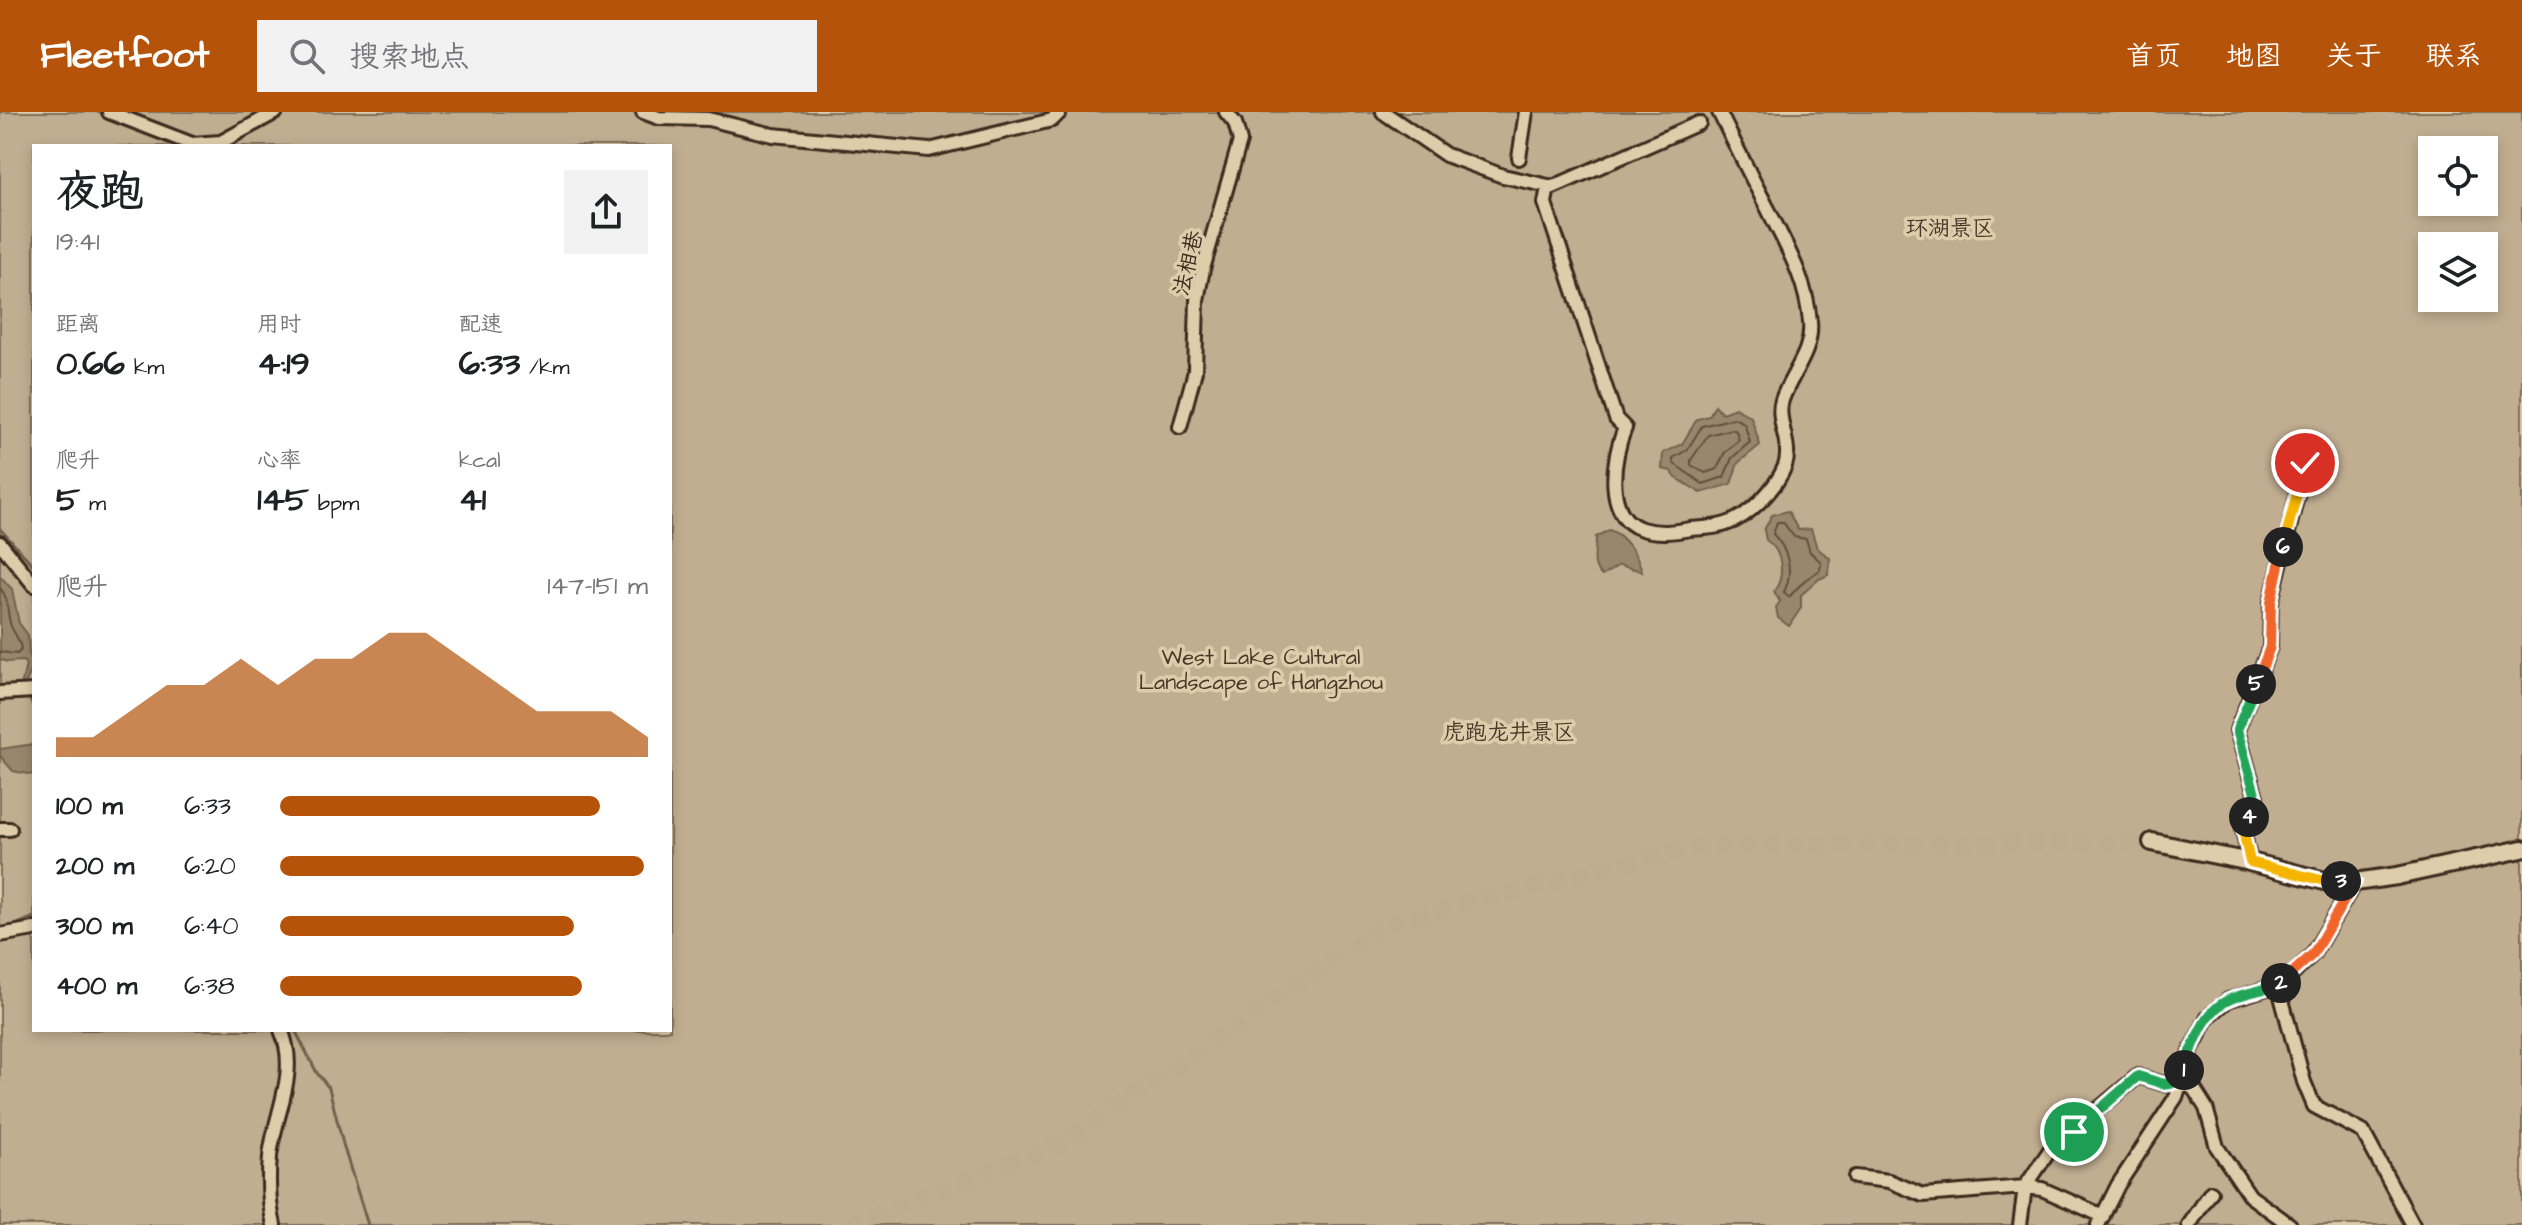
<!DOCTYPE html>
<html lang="zh">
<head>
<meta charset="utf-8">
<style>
  body { margin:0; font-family:"Architects Daughter","LXGW WenKai TC",sans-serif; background:#f2f2f2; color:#202124; height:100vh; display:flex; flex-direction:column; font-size:30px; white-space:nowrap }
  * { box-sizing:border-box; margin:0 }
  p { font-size:26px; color:#757577 }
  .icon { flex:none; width:44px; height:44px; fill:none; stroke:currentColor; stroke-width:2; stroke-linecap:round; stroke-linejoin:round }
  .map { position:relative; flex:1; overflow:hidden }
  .drawer { position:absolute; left:32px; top:32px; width:640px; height:888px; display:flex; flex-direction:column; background:#fff; border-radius:0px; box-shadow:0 4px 12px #0003 }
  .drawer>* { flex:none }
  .buttons { position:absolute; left:2418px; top:24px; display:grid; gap:16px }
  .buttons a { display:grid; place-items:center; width:80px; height:80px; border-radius:0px; background:#fff; box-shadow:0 4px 12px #0003; font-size:40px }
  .pin { position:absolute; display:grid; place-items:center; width:68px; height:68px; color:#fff; margin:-34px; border:4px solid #fff; border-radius:50%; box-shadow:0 2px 8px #0007 }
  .km { position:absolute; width:40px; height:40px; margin:-20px; border-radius:50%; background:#222; color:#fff; font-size:22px; line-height:40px; text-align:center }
  .round { display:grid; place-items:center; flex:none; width:84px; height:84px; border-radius:0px; background:#f2f2f2 }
  .headline { display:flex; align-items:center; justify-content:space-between; height:136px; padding:0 24px }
  h1 { font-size:44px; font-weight:700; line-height:60px }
  .figures { display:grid; grid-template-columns:repeat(3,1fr); gap:12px; height:136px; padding:8px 24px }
  .figures div { display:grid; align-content:center }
  .figures b { font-size:34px; font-weight:700 }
  .figures small { font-size:22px; font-weight:400 }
  .figures p { font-size:22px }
  .chart { height:224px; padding:16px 24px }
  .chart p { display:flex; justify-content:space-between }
  .chart svg { width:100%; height:144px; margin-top:8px; fill:#b45309; opacity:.7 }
  ul { padding:0 24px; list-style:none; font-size:26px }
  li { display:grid; grid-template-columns:128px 96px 1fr; align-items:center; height:60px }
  li i { height:20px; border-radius:10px; background:#b45309 }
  header { display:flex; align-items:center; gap:48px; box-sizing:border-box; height:112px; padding:0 40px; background:#b45309; color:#fff }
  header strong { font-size:38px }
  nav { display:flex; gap:44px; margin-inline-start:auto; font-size:28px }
  .search { width:560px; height:72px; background:#f2f2f2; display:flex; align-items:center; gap:20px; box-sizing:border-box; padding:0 28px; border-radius:0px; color:#757577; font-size:30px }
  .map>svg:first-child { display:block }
  .green { fill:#c1ae91; stroke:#7e6c58; stroke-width:2; fill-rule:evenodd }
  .water { fill:#98866d; stroke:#73614d; stroke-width:2 }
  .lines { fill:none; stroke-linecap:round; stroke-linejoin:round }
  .shore { stroke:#604f3e; stroke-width:2 }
  .stream { stroke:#73614d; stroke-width:3 }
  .major-tunnel { stroke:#beac8e; stroke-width:16; stroke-dasharray:16 8; stroke-linecap:butt }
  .minor-casing { stroke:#3b2a1e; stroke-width:18 }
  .major-casing { stroke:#3b2a1e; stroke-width:22 }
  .minor { stroke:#dfccaa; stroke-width:12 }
  .major { stroke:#dfccaa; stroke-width:16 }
  .split-1-casing { stroke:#fff; stroke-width:16 }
  .split-2-casing { stroke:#fff; stroke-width:16 }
  .split-3-casing { stroke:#fff; stroke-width:16 }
  .split-4-casing { stroke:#fff; stroke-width:16 }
  .split-5-casing { stroke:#fff; stroke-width:16 }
  .split-6-casing { stroke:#fff; stroke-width:16 }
  .split-7-casing { stroke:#fff; stroke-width:16 }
  .split-1 { stroke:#22a559; stroke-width:10 }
  .split-2 { stroke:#22a559; stroke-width:10 }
  .split-3 { stroke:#f0652b; stroke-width:10 }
  .split-4 { stroke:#f5b400; stroke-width:10 }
  .split-5 { stroke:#22a559; stroke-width:10 }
  .split-6 { stroke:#f0652b; stroke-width:10 }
  .split-7 { stroke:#f5b400; stroke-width:10 }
  .labels { text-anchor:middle; stroke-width:7; stroke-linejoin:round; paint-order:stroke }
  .park-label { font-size:22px; fill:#48372a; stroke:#dfccaa }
  .street-label { font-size:22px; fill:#3b2a1e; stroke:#dfccaa }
</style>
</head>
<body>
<header>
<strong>Fleetfoot</strong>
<div class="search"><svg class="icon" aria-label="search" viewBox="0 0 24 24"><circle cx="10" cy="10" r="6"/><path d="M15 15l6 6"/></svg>搜索地点</div>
<nav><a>首页</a><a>地图</a><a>关于</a><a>联系</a></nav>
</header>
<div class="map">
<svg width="2522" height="1113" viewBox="0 0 2522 1113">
  <rect width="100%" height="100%" fill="#dfccaa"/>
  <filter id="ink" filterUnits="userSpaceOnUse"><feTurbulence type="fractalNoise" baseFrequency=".0125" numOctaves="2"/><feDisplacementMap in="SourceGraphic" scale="16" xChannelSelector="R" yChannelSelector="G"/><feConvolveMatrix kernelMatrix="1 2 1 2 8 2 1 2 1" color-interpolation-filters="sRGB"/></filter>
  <g filter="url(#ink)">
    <path class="green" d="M0,0H2522V1113H0ZM34,34H670V918H34ZM2432,38H2484V90H2432ZM2432,134H2484V186H2432Z"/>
    <path class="water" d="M1715,293L1722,301L1735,296L1751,305L1760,333L1738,351L1731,372L1701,381L1675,365L1671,359L1662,357L1663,341L1682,332L1697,307L1709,304Z
      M1788,399L1798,418L1811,417L1817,436L1830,446L1828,463L1819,467L1801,483V496L1789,514L1778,506L1776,495L1780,490L1774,479C1786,464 1782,438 1766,428L1764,418L1772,403Z
      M1609,418C1625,422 1638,445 1642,459L1619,453L1602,464C1590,454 1596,439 1596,425Z
      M0,464L12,477L19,511L28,523L29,541L34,552L25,572L34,596L21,574L26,553L23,549L7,550L0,547Z
      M34,632V663L13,659L0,644V637Z"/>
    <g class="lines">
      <path class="shore" d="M1734,306L1744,311L1750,330L1732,346L1724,365L1703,372L1673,351V346L1687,338L1702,314Z
        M1732,317L1736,319L1739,328L1725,340L1717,357L1705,361L1691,353V348L1708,323Z
        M1777,410H1783L1794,425L1806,427L1810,440L1821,450L1820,458L1805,468L1789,485L1784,480C1794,460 1788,437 1773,422Z
        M0,476C10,487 6,501 11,514C15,524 20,526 21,538L17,542L0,540"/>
      <path class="stream" d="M0,417L34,454
        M0,816L11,815L34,805
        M295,918L317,961L329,976L344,1036L368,1113"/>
      <path class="major-tunnel" d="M847,1113L1063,1031L1385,812L1695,734L2152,730"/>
      <defs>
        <path id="minor" d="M109,0L192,32L221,30L276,0
          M643,0L659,6L708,7L773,23L929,38L1052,8L1060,0
          M1383,0L1446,43L1503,64L1553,75L1699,11
          M1519,46L1526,0
          M1548,75L1545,91L1616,307L1625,316C1613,344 1603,405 1642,417C1659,422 1674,420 1690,417C1702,416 1715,416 1726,412C1749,405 1776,376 1785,354C1793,332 1775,308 1782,288C1791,261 1813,241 1810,210C1806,166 1787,136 1768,97C1751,65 1735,32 1719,0
          M1180,315L1195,259L1197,188L1203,157L1240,29L1235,11L1226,0
          M0,431L34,473
          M0,581L34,579
          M0,717H10
          M2250,750L2243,718L2256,685L2237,618L2270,535L2271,490L2305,351L2319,347
          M0,823L34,817
          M2278,873L2304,970L2314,994L2363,1020L2413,1113
          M1855,1065L1889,1069L1923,1083L2025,1075L2042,1077L2103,1104
          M274,1113C269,1092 268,1067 270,1045C274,1002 300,961 281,918
          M2020,1113L2025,1075L2050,1038L2138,964L2164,972L2181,969L2194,977L2206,996L2217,1035L2250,1084L2290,1113
          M2098,1113L2118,1073L2176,985L2192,936L2208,905L2228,888L2278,873L2292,863L2313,842L2355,770
          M2189,1113L2211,1080"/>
        <path id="major" d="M2152,730L2250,750L2325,769L2355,770L2397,764L2522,737"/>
      </defs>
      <use href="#minor" class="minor-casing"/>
      <use href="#major" class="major-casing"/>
      <use href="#minor" class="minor"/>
      <use href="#major" class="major"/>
    </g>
  </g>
  <g class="lines" filter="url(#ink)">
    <defs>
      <path id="split-1" d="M2074,1020L2138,964L2164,972L2181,969L2184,958"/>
      <path id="split-2" d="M2184,958C2194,932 2204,896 2233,886C2248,880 2266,878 2281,871"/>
      <path id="split-3" d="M2281,871L2313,842L2355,770L2341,769"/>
      <path id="split-4" d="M2249,705L2243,718L2250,750L2325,769H2341"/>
      <path id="split-5" d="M2249,705L2256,685L2237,618L2256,572"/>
      <path id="split-6" d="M2256,572L2270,535L2271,490L2283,435"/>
      <path id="split-7" d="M2283,435L2305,351"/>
    </defs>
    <use href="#split-1" class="split-1-casing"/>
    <use href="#split-2" class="split-2-casing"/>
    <use href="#split-3" class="split-3-casing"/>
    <use href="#split-4" class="split-4-casing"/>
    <use href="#split-5" class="split-5-casing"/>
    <use href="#split-6" class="split-6-casing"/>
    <use href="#split-7" class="split-7-casing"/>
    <use href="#split-1" class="split-1"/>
    <use href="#split-2" class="split-2"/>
    <use href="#split-3" class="split-3"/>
    <use href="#split-4" class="split-4"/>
    <use href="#split-5" class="split-5"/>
    <use href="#split-6" class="split-6"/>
    <use href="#split-7" class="split-7"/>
  </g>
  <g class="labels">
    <g class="park-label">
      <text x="1950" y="123">环湖景区</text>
      <text x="1261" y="552">West Lake Cultural<tspan x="1261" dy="25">Landscape of Hangzhou</tspan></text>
      <text x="1509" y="627">虎跑龙井景区</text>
    </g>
    <g class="street-label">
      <text transform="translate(1187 151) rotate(-77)" y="8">法相巷</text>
    </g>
  </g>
</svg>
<div class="buttons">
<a><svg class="icon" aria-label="locate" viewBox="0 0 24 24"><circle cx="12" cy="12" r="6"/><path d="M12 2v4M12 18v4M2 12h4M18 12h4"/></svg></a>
<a><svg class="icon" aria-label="layers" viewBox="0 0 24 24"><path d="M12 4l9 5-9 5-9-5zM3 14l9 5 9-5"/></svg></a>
</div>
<div class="pin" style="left:2074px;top:1020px;background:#1e9e55"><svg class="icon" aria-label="arrive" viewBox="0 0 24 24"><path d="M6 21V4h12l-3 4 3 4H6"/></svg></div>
<div class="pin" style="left:2305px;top:351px;background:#d93025"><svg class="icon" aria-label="check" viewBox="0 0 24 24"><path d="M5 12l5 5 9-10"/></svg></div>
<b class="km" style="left:2184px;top:958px">1</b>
<b class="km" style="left:2281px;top:871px">2</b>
<b class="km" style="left:2341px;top:769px">3</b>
<b class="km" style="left:2249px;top:705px">4</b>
<b class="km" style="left:2256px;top:572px">5</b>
<b class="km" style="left:2283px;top:435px">6</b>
<section class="drawer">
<div class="headline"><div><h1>夜跑</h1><p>19:41</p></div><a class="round"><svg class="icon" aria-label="share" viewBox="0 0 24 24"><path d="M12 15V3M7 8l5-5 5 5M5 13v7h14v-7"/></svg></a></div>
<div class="figures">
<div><p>距离</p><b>0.66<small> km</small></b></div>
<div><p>用时</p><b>4:19</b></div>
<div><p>配速</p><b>6:33<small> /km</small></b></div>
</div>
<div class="figures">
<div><p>爬升</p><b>5<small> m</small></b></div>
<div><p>心率</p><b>145<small> bpm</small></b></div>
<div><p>kcal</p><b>41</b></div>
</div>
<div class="chart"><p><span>爬升</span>147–151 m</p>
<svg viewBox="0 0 160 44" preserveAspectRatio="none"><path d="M0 44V38L10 38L20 30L30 22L40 22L50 14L60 22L70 14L80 14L90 6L100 6L110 14L120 22L130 30L140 30L150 30L160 38V44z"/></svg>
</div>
<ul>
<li><b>100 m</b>6:33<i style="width:87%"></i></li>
<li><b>200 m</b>6:20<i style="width:99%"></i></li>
<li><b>300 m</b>6:40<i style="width:80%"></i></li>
<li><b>400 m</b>6:38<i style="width:82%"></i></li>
</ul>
</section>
</div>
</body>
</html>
